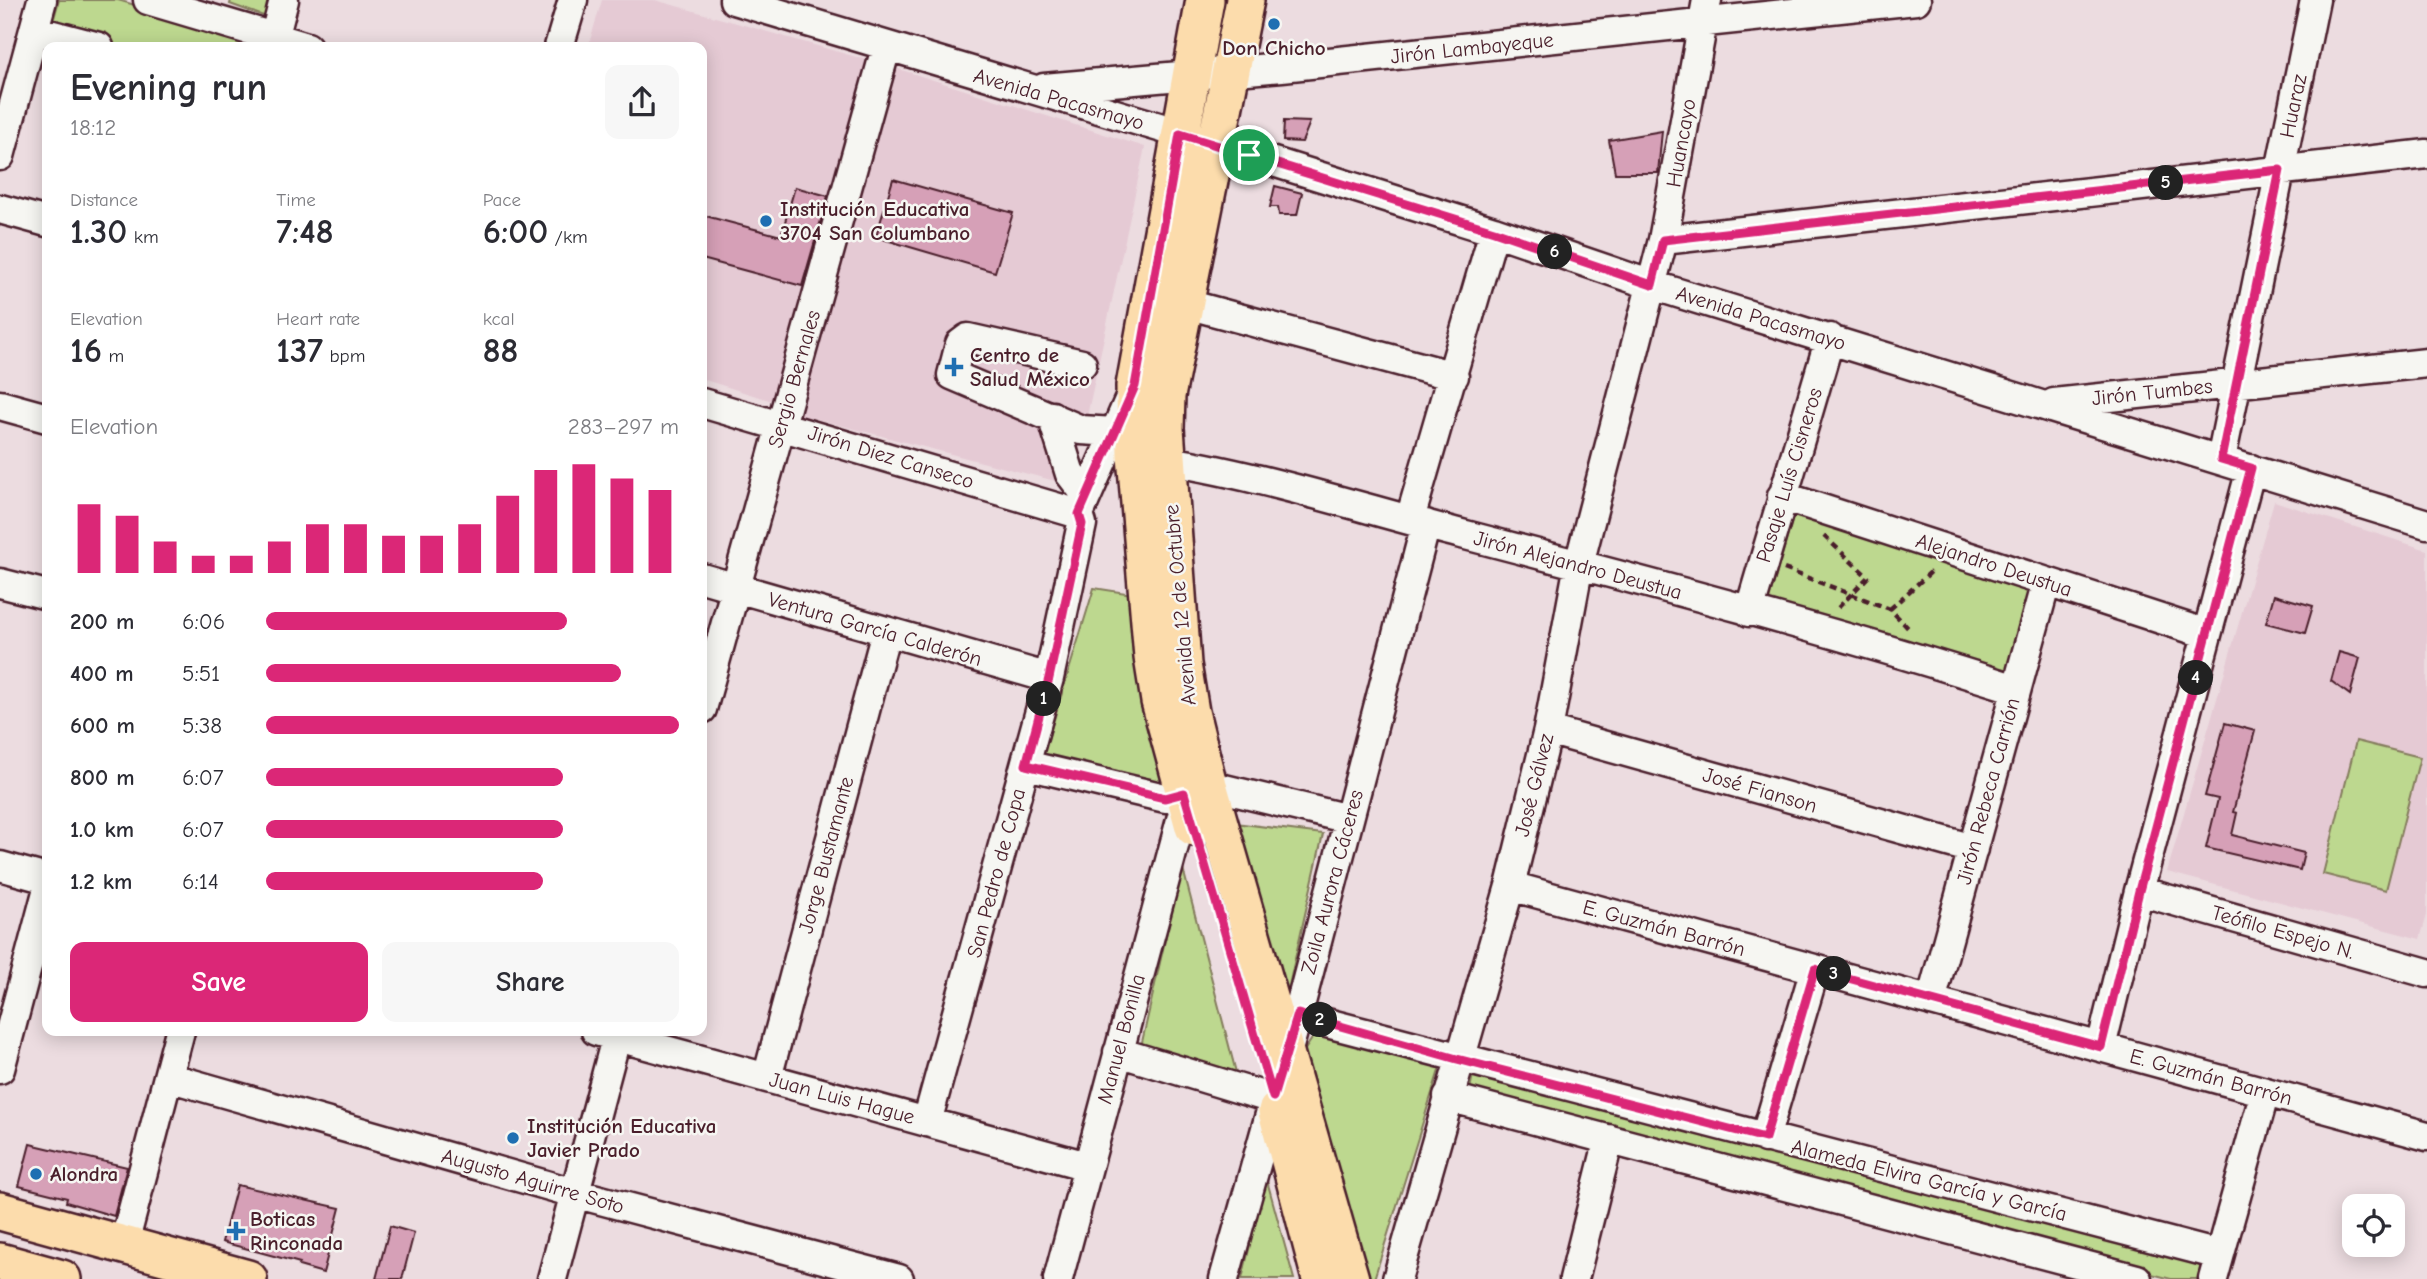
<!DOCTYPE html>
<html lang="en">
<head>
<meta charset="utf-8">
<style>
  body { margin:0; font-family:"Comic Neue",sans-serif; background:#f7f7f7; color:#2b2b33; height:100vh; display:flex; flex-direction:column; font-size:26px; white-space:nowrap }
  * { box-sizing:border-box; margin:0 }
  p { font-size:23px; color:#7c7c81 }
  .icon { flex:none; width:38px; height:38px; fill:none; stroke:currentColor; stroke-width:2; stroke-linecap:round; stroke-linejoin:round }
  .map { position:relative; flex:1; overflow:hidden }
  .side { position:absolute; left:42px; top:42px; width:665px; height:994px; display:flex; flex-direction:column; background:#fff; border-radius:14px; box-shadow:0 4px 18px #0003 }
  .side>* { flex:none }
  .tools { position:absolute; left:2342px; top:1194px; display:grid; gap:14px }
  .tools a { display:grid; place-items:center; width:63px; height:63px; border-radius:14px; background:#fff; box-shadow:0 4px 18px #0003; font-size:35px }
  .pin { position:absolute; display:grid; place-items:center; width:60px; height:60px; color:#fff; margin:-30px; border:4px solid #fff; border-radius:50%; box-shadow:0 2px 7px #0007 }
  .km { position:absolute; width:35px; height:35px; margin:-18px; border-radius:50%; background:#222; color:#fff; font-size:19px; line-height:35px; text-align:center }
  .round { display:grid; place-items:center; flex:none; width:74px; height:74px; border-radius:14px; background:#f7f7f7 }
  .head { display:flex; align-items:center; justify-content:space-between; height:119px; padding:0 28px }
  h1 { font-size:38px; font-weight:800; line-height:52px }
  .metrics { display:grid; grid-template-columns:repeat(3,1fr); gap:10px; height:119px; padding:7px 28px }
  .metrics div { display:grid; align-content:center }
  .metrics b { font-size:35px; font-weight:800 }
  .metrics small { font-size:19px; font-weight:400 }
  .metrics p { font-size:19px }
  .chart { height:196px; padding:14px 28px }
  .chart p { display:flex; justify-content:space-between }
  .chart svg { width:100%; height:126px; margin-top:7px; stroke:#db2777; stroke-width:6 }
  .button { display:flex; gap:14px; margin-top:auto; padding:14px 28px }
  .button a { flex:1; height:80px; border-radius:14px; background:#db2777; color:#fff; font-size:28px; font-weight:800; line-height:80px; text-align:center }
  .button a+a { background:#f7f7f7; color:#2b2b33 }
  ul { padding:0 28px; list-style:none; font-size:23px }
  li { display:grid; grid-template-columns:112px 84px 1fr; align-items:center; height:52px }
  li i { height:18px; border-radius:9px; background:#db2777 }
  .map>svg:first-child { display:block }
  .built { fill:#e5cad4 }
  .green { fill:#bdd88f; stroke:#847c5d; stroke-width:2 }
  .building { fill:#d6a0b7; stroke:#4a1f2b; stroke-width:2 }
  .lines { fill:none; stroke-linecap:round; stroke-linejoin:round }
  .minor-casing { stroke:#4a1f2b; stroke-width:33 }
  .major-casing { stroke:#4a1f2b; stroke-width:42 }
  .path { stroke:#4a1f2b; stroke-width:4.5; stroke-dasharray:7 5; stroke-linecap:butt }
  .minor { stroke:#f6f6f2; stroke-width:28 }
  .major { stroke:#fcdcac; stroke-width:37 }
  .route-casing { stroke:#fff; stroke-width:14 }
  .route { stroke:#db2777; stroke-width:9 }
  .poi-dot { fill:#1f6fb2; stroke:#f6f6f2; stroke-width:2.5 }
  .labels { text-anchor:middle; stroke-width:5; stroke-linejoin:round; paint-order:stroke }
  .poi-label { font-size:21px; font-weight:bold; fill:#4a1f2b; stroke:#f6f6f2; text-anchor:start }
  .street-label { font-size:21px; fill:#4a1f2b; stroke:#f6f6f2 }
</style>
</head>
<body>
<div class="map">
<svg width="2427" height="1279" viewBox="0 0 2427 1279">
  <rect width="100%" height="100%" fill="#ecdce0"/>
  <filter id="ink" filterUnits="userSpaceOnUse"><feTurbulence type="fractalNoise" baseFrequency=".0143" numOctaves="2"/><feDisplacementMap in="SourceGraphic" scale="14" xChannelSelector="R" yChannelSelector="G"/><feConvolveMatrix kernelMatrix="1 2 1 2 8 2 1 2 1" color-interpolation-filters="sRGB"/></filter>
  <g filter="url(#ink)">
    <path class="built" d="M602,0H655L874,62L782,404L702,379V47H588Z
      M889,66L1145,147L1075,472L1063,483L797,414Z
      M2274,501L2427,550V915L2420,939L2167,872Z"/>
    <path class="green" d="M59,0H118L265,44L264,47H119L51,29Z
      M231,0H277L272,19L230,4Z
      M1794,514L2039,590L2013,681L1765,613Z
      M1094,588L1139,595L1141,701L1166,793L1041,762Z
      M2356,741L2420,757L2386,890L2323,874Z
      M1235,823L1323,834L1288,990H1287Z
      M1205,836L1271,1069L1265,1068L1202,839Z
      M1182,865L1239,1084L1140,1051Z
      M1315,1034L1441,1064L1374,1279H1362L1299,1059Z
      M1473,1074L2212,1261L2205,1279H2171L1469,1095Z
      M1266,1177L1294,1279H1242Z"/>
    <path class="building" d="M1284,121L1310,122L1302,142L1283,141Z
      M1662,131L1658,173H1615L1609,140Z
      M893,179L1013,213L995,272L876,237Z
      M1275,186L1302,193L1297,215H1279L1278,207H1270Z
      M795,187L828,196L802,286L702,259V215L781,236Z
      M2274,595L2313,606L2305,633L2266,623Z
      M2339,652L2360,658L2350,695L2331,681Z
      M2225,723L2255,731L2233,812L2237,813L2232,835L2304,853L2300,870L2206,848L2218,799L2205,796Z
      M30,1144L127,1167L114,1216L66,1202L67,1198L19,1186Z
      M237,1185L340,1208L323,1273L299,1266L300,1263L222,1242Z
      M390,1226L414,1233L402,1279H376Z"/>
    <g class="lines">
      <defs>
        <path id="minor" d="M148,0L307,47
          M734,0L1216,144L1494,231L1652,285L2427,524
          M34,30L99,47
          M272,47L284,0
          M559,47L573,0
          M1044,88L1282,67L1916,0
          M0,156L42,0
          M0,209L47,222
          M1663,240L2427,154
          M1183,303L1454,376
          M1082,364L968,338L960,344L952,375L1081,430L1115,432
          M702,403L1079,514
          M2054,403L2427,363
          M0,405L47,418
          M1052,416L1070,474L1087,496
          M1150,458C1253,473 1354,506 1454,532C1642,581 1831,630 2016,689
          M2221,459L2315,0
          M1782,496L2207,634
          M1410,519L1494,231
          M702,578L1049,678
          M0,583L47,595
          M1749,612L1830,338
          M702,709L886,48
          M1548,730L1973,849
          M1026,765L1165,798L1208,785L1349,819
          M0,866L47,879
          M1510,886L2427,1136
          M2139,891L2427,973
          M1931,1001L2046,582
          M1273,1009L2219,1255
          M596,1031L1087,1166
          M2101,1047L2139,891L2251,469
          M1118,1052L1273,1099
          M0,1069L47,892
          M168,1077L574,1193L899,1279
          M767,1078L886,632
          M1448,1097L2137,1279
          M927,1122L1049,678L1082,524L1079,514L1132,393
          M1765,1138L1815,969
          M124,1244L180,1031
          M552,1279L618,1031
          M1058,1279L1186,801
          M1224,1279L1298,1014L1426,524
          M1397,1279L1510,886L1548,730L1579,564L1663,240L1707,0
          M1574,1279L1609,1139
          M2213,1279L2265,1092"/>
        <path id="major" d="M1245,0L1166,396L1165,428L1182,664L1190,712L1208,785L1350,1279
          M1194,827L1160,701L1153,657L1136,456L1135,386L1205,0
          M1277,1111L1321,1279
          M0,1211L248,1279
          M0,1262L62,1279"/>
      </defs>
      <use href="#minor" class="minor-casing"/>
      <use href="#major" class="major-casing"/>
      <path class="path" d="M1824,536L1868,577L1835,611
        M1784,569L1890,609L1910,630
        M1890,609L1934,569"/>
      <use href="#minor" class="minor"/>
      <use href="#major" class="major"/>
    </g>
  </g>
  <g class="lines" filter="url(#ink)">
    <defs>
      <path id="route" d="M1180,134L1494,231L1652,285L1663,240L2280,170L2221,459L2251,468L2139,891L2101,1047L1815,969L1765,1138L1457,1059L1298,1014L1273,1097L1184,793L1165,798L1026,765L1049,678L1082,524L1079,514L1135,386Z"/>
    </defs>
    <use href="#route" class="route-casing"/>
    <use href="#route" class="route"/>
  </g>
  <g class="poi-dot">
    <circle cx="1274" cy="24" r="7"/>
    <circle cx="766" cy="221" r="7"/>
    <path d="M950.5 356.5h7v7h7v7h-7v7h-7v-7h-7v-7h7z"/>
    <circle cx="513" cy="1138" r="7"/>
    <circle cx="36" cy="1174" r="7"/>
    <path d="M232.5 1220.5h7v7h7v7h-7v7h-7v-7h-7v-7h7z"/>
  </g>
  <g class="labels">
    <g class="poi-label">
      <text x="1274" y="55" text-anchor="middle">Don Chicho</text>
      <text x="780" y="216">Institución Educativa<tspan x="780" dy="24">3704 San Columbano</tspan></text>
      <text x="970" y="362">Centro de<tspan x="970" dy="24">Salud México</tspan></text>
      <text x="527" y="1133">Institución Educativa<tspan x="527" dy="24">Javier Prado</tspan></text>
      <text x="50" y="1181">Alondra</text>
      <text x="250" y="1226">Boticas<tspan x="250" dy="24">Rinconada</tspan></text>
    </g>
    <g class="street-label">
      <text transform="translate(1472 48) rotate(-6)" y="7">Jirón Lambayeque</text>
      <text transform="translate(1059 99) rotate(16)" y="7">Avenida Pacasmayo</text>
      <text transform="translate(2293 106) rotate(-78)" y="7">Huaraz</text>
      <text transform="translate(1681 143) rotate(-80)" y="7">Huancayo</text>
      <text transform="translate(1761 318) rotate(17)" y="7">Avenida Pacasmayo</text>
      <text transform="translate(794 379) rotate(-74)" y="7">Sergio Bernales</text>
      <text transform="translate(2152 392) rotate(-6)" y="7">Jirón Tumbes</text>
      <text transform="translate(891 457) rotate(17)" y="7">Jirón Diez Canseco</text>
      <text transform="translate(1789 475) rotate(-73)" y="7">Pasaje Luís Cisneros</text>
      <text transform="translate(1578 565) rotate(15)" y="7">Jirón Alejandro Deustua</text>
      <text transform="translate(1994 565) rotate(18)" y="7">Alejandro Deustua</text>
      <text transform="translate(1180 605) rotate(-95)" y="7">Avenida 12 de Octubre</text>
      <text transform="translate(875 629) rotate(16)" y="7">Ventura García Calderón</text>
      <text transform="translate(1534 785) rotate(-76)" y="7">José Gálvez</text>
      <text transform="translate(1760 790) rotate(16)" y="7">José Fianson</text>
      <text transform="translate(1988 791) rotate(-75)" y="7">Jirón Rebeca Carrión</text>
      <text transform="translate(826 855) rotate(-75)" y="7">Jorge Bustamante</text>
      <text transform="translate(996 873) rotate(-75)" y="7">San Pedro de Copa</text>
      <text transform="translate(1332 882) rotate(-75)" y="7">Zoila Aurora Cáceres</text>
      <text transform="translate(1664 928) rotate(15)" y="7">E. Guzmán Barrón</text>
      <text transform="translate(2283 932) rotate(16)" y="7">Teófilo Espejo N.</text>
      <text transform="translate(1121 1039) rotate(-75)" y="7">Manuel Bonilla</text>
      <text transform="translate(2211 1077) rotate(15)" y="7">E. Guzmán Barrón</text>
      <text transform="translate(842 1098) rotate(15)" y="7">Juan Luis Hague</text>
      <text transform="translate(1929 1180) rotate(14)" y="7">Alameda Elvira García y García</text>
      <text transform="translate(533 1181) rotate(16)" y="7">Augusto Aguirre Soto</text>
    </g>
  </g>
</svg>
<div class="tools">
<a><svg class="icon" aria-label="locate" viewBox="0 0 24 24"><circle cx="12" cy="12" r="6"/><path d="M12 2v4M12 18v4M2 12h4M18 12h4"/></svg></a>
</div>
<div class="pin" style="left:1249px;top:155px;background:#1e9e55"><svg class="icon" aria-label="arrive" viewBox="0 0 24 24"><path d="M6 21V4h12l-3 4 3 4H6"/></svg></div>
<b class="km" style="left:1044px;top:699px">1</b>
<b class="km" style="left:1320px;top:1020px">2</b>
<b class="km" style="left:1834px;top:974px">3</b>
<b class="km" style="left:2196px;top:678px">4</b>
<b class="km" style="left:2166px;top:183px">5</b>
<b class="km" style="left:1555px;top:252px">6</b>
<section class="side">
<div class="head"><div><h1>Evening run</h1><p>18:12</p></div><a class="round"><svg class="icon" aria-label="share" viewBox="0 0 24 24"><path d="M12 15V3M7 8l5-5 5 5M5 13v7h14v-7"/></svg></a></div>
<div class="metrics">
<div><p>Distance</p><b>1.30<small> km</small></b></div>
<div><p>Time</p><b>7:48</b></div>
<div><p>Pace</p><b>6:00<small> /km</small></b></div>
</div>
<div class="metrics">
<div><p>Elevation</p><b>16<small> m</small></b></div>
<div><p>Heart rate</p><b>137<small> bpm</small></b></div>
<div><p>kcal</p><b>88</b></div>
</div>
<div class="chart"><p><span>Elevation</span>283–297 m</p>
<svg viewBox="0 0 160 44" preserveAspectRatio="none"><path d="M5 44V20M15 44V24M25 44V33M35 44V38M45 44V38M55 44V33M65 44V27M75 44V27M85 44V31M95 44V31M105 44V27M115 44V17M125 44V8M135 44V6M145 44V11M155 44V15"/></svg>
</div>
<ul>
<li><b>200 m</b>6:06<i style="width:73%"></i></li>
<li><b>400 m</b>5:51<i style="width:86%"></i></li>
<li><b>600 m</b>5:38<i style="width:100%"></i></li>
<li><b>800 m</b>6:07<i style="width:72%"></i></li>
<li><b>1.0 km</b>6:07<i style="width:72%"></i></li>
<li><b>1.2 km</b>6:14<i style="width:67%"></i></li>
</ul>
<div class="button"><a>Save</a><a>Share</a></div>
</section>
</div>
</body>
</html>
